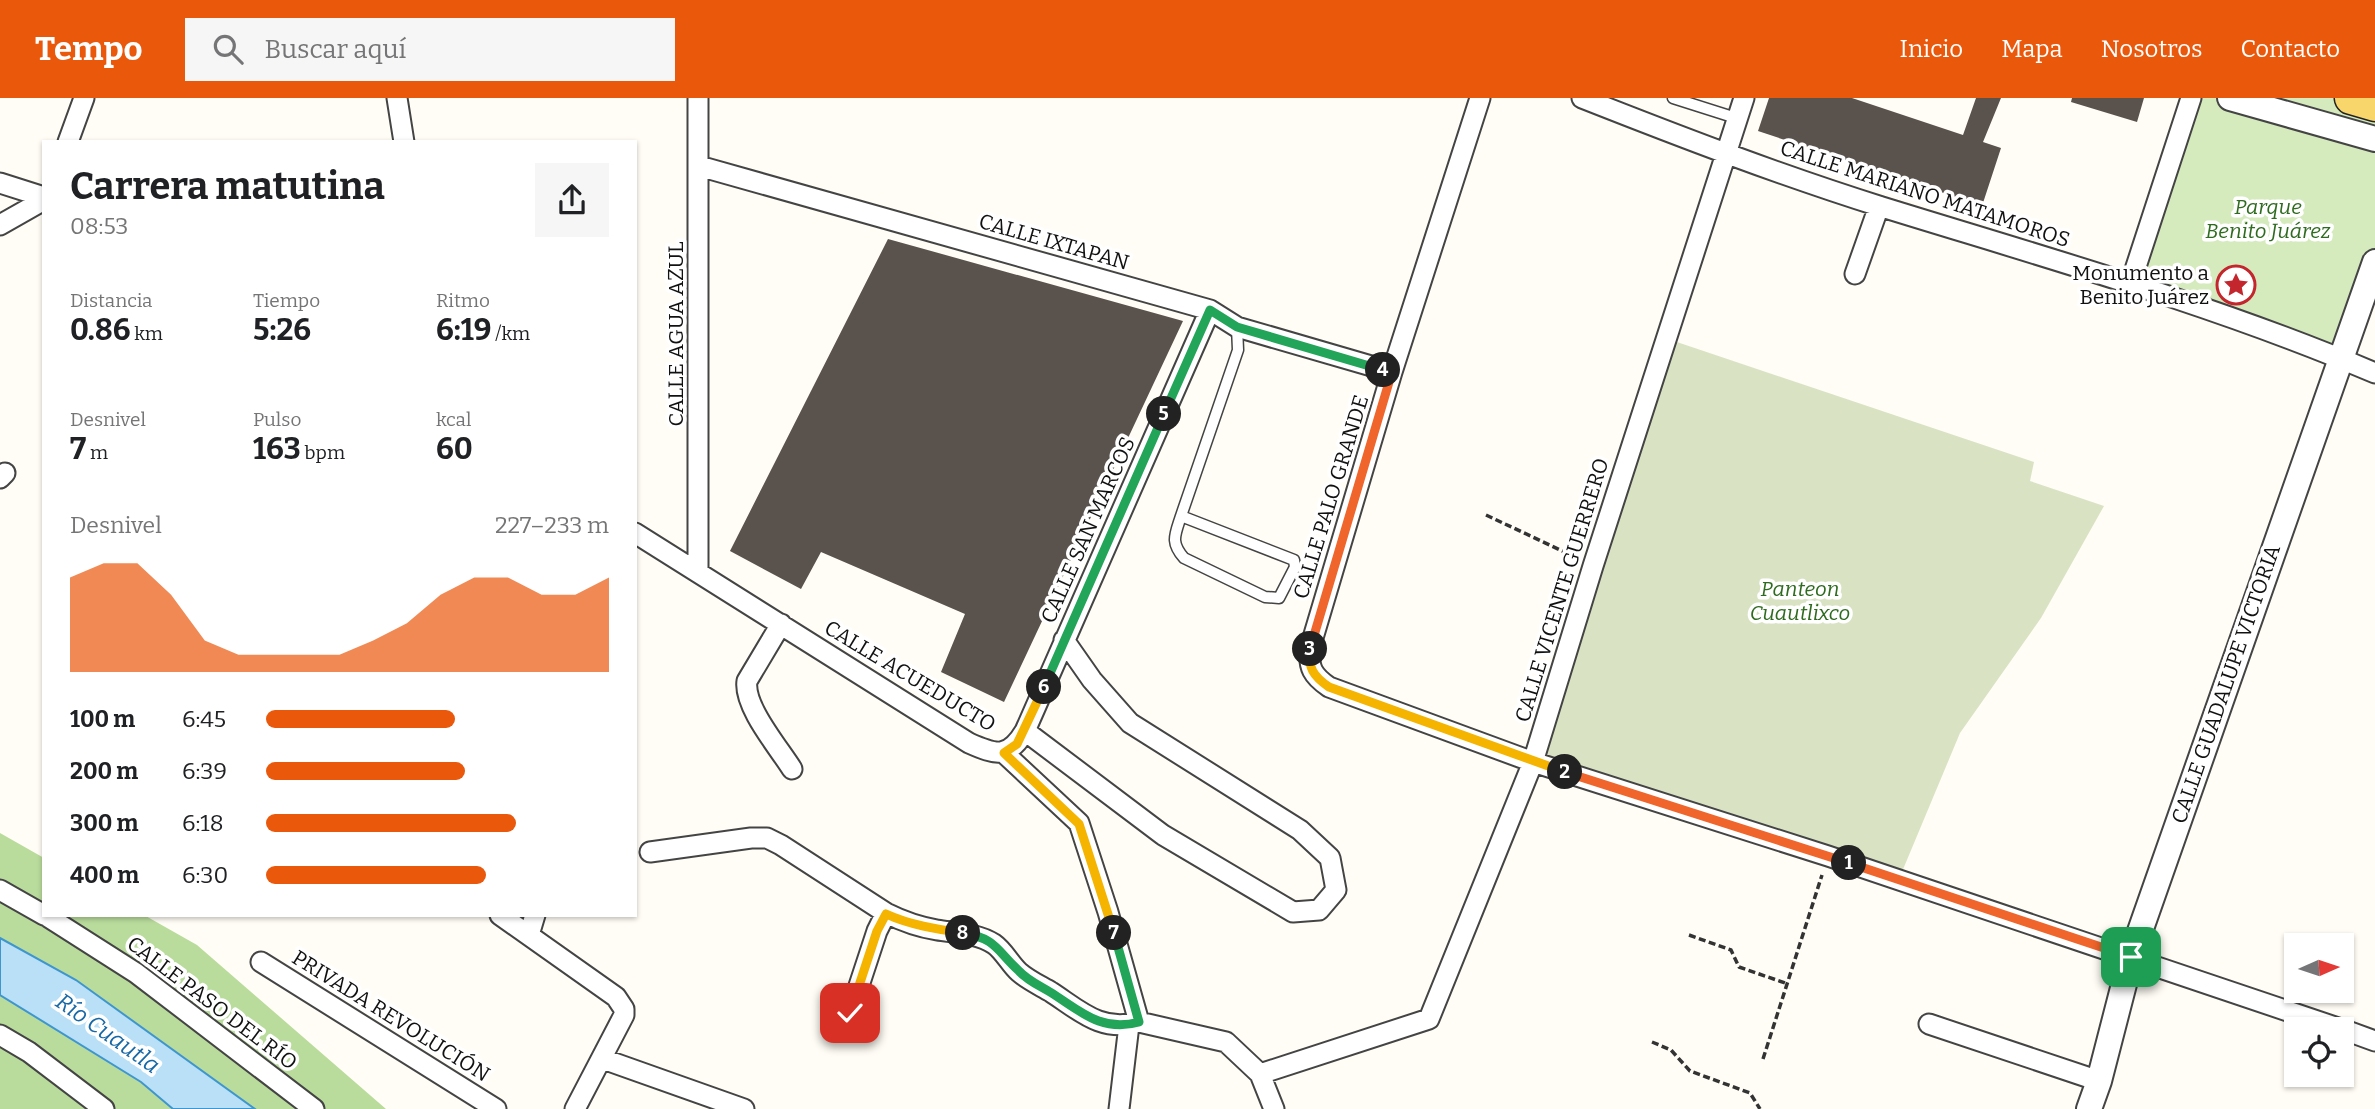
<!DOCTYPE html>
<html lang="es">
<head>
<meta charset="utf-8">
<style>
  body { margin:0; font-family:Bitter,serif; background:#f6f6f6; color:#202124; height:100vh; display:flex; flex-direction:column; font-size:26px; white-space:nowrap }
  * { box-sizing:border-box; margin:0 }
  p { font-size:23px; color:#757577 }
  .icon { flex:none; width:38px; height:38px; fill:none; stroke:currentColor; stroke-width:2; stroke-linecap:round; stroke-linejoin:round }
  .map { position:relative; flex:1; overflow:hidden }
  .sheet { position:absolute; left:42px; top:42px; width:595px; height:777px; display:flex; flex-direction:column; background:#fff; border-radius:0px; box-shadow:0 2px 5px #0004 }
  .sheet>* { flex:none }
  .needle { width:46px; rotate:87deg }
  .buttons { position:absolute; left:2284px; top:835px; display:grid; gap:14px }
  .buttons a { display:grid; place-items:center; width:70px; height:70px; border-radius:0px; background:#fff; box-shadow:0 2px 5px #0004; font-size:35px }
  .pin { position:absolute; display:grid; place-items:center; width:60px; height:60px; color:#fff; margin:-30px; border-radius:14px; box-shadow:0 4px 10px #0006 }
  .km { position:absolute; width:35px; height:35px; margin:-18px; border-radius:50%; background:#222; color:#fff; font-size:19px; line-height:35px; text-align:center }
  .round { display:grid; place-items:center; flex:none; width:74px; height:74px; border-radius:0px; background:#f6f6f6 }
  .head { display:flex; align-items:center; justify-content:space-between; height:119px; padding:0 28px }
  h1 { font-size:38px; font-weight:700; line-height:52px }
  .stats { display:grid; grid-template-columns:repeat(3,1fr); gap:10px; height:119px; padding:7px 28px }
  .stats div { display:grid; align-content:center }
  .stats b { font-size:30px; font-weight:700 }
  .stats small { font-size:19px; font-weight:400 }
  .stats p { font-size:19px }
  .chart { height:196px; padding:14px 28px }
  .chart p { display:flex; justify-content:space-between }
  .chart svg { width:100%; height:126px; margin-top:7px; fill:#ea580c; opacity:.7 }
  ul { padding:0 28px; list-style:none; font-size:23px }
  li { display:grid; grid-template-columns:112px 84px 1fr; align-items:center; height:52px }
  li i { height:18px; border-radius:9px; background:#ea580c }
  header { display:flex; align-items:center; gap:42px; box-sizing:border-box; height:98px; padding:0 35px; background:#ea580c; color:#fff }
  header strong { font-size:33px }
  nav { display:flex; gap:38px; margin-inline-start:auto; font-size:24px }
  .search { width:490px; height:63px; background:#f6f6f6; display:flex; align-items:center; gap:18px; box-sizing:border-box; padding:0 24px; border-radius:0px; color:#757577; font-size:26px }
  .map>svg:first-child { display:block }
  .green { fill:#d5ebbd }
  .forest { fill:#b9dc9c }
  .cemetery { fill:#d9e3c4 }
  .water { fill:#b9e0f7; stroke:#3f96cf; stroke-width:2 }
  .building { fill:#5a524d }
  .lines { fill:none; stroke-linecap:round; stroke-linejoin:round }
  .service-casing { stroke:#444; stroke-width:13 }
  .minor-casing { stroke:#444; stroke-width:23 }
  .tertiary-casing { stroke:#444; stroke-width:28 }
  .primary-casing { stroke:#222; stroke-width:35 }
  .path { stroke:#333; stroke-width:3.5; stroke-dasharray:7 3.5; stroke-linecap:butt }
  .service { stroke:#fff; stroke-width:10 }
  .minor { stroke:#fff; stroke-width:19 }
  .tertiary { stroke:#fff; stroke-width:24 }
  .primary { stroke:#f9d66b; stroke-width:32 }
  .split-1-casing { stroke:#fff; stroke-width:14 }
  .split-2-casing { stroke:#fff; stroke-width:14 }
  .split-3-casing { stroke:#fff; stroke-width:14 }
  .split-4-casing { stroke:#fff; stroke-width:14 }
  .split-5-casing { stroke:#fff; stroke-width:14 }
  .split-6-casing { stroke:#fff; stroke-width:14 }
  .split-7-casing { stroke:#fff; stroke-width:14 }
  .split-8-casing { stroke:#fff; stroke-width:14 }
  .split-9-casing { stroke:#fff; stroke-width:14 }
  .split-1 { stroke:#f0652b; stroke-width:9 }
  .split-2 { stroke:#f0652b; stroke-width:9 }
  .split-3 { stroke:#f5b400; stroke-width:9 }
  .split-4 { stroke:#f0652b; stroke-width:9 }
  .split-5 { stroke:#22a559; stroke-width:9 }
  .split-6 { stroke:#22a559; stroke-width:9 }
  .split-7 { stroke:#f5b400; stroke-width:9 }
  .split-8 { stroke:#22a559; stroke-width:9 }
  .split-9 { stroke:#f5b400; stroke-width:9 }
  .labels { text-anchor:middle; stroke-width:7; stroke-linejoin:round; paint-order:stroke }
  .street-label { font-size:21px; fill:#111; stroke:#fff }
  .park-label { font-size:21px; font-style:italic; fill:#2f6b1f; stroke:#fff }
  .poi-label { font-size:21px; fill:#111; stroke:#fff; text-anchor:end }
  .water-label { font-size:23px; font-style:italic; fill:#1768a6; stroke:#fff }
</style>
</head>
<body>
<header>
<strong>Tempo</strong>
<div class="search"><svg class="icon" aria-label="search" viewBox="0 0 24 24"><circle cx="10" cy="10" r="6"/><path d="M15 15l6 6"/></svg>Buscar aquí</div>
<nav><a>Inicio</a><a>Mapa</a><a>Nosotros</a><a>Contacto</a></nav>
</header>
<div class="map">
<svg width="2375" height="1011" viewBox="0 0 2375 1011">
  <rect width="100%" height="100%" fill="#fffdf5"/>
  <path class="green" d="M2191,0H2351L2375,7V164L2340,260L2131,184Z"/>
  <path class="forest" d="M0,735L44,760V817H144L197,847L386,1011H0Z"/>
  <path class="cemetery" d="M1665,240L2034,364L2030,383L2104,408L2041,520L1960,635L1899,781L1533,664Z"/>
  <path class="water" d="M0,840L76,882L255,1011H173L141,984L0,897Z"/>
  <path class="building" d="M1769,0H1852L1963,37L1976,0H2001L1983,44L2001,50L1982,108L1758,33Z
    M2072,0H2144L2137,24L2071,4Z
    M888,141L1183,223L1004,604L941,574L965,516L821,454L801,491L730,453Z"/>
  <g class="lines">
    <defs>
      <path id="service" d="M1673,0L1736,20
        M1181,418L1294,462L1295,469L1279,500L1265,499L1184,460C1170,444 1175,437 1181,418L1238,252L1237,229"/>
      <path id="minor" d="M397,0L404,44
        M698,0V473
        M1480,0L1392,274L1310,550C1308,570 1313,578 1329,589L1533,664L1828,758L2341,931
        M1582,0C1681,39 1780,77 1882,109C2047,160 2215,207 2375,275
        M68,44L84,0
        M699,68L1210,212L1237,229L1392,274
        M0,85L44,99
        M0,127L44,102
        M1855,176L1879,108
        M2131,184L2191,0
        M0,380L5,375
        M635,435L969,645C996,657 1008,661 1025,633L1210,212
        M781,526L747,583C743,608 779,650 792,671
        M1025,633L1163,737L1293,814L1319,812L1336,792L1330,760L1300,732L1130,625L1092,582L1064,542
        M1004,655L1079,725L1108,814L1139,924
        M650,754L751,740H767L781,747L886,815C902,823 919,829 937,832C956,835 977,835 994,846C1004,853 1010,866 1019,874C1028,882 1041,888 1051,894C1079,912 1101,935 1139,924L1226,944L1260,976L1274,1011
        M0,792L44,817
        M45,817L136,875L314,1011
        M500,817L616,899L624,911V917L575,1011
        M529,837L535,817
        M261,864L496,1011
        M850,915L877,833L886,815
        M1929,926L2099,983
        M2342,931L2375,943
        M0,937L29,954L104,1011
        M603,961L744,1011
        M1260,976L1429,921L1533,664L1593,468L1744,0
        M1119,1011L1129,927"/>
      <path id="tertiary" d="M2230,0L2375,41
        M2089,1011L2099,983L2131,859L2375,164"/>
      <path id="primary" d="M2351,0L2375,7"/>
    </defs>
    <use href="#service" class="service-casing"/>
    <use href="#minor" class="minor-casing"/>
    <use href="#tertiary" class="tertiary-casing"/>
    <use href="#primary" class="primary-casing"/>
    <path class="path" d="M1486,417L1575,459
      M1689,837L1731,852L1739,869L1788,886
      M1652,944L1671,952L1690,973L1750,995L1760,1011
      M1763,961L1822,777"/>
    <use href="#service" class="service"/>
    <use href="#minor" class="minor"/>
    <use href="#tertiary" class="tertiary"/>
    <use href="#primary" class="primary"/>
  </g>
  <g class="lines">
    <defs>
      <path id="split-1" d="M1849,765L2131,859"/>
      <path id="split-2" d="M1565,674L1849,765"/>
      <path id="split-3" d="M1310,551C1308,570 1313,578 1329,589L1565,674"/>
      <path id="split-4" d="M1310,551L1392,274L1383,272"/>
      <path id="split-5" d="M1164,316L1210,212L1237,229L1383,272"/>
      <path id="split-6" d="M1044,589L1164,316"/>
      <path id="split-7" d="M1044,589L1017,646L1004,655L1079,726L1114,835"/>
      <path id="split-8" d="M963,835C996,840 997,853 1019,873C1027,882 1040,888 1050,894C1079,912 1101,935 1139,924L1114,835"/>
      <path id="split-9" d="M850,915L877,833L886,816C910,827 936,831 963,835"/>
    </defs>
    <use href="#split-1" class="split-1-casing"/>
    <use href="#split-2" class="split-2-casing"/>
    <use href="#split-3" class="split-3-casing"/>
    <use href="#split-4" class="split-4-casing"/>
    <use href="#split-5" class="split-5-casing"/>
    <use href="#split-6" class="split-6-casing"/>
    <use href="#split-7" class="split-7-casing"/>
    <use href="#split-8" class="split-8-casing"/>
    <use href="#split-9" class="split-9-casing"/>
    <use href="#split-1" class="split-1"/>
    <use href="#split-2" class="split-2"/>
    <use href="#split-3" class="split-3"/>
    <use href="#split-4" class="split-4"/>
    <use href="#split-5" class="split-5"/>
    <use href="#split-6" class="split-6"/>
    <use href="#split-7" class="split-7"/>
    <use href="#split-8" class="split-8"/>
    <use href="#split-9" class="split-9"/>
  </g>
  <defs>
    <symbol id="sight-ring" viewBox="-11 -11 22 22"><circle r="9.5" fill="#fff" stroke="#c4262e" stroke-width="1.5"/><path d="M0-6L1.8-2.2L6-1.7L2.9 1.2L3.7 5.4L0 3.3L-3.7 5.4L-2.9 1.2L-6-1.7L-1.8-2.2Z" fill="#c4262e"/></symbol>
  </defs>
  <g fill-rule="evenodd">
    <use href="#sight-ring" x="2214" y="165" width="44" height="44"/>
  </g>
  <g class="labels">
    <g class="street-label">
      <text transform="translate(1925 96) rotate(18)" y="7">CALLE MARIANO MATAMOROS</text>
      <text transform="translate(1054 144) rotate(16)" y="7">CALLE IXTAPAN</text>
      <text transform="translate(676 236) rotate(-90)" y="7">CALLE AGUA AZUL</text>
      <text transform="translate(1331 399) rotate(-73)" y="7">CALLE PALO GRANDE</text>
      <text transform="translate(1088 432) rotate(-66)" y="7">CALLE SAN MARCOS</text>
      <text transform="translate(1562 492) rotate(-73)" y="7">CALLE VICENTE GUERRERO</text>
      <text transform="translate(910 578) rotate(31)" y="7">CALLE ACUEDUCTO</text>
      <text transform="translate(2226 586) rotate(-71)" y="7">CALLE GUADALUPE VICTORIA</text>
      <text transform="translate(212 905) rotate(37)" y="7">CALLE PASO DEL RÍO</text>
      <text transform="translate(391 918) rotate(32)" y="7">PRIVADA REVOLUCIÓN</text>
    </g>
    <g class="park-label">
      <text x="2268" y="116">Parque<tspan x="2268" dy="24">Benito Juárez</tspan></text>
      <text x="1800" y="498">Panteon<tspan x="1800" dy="24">Cuautlixco</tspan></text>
    </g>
    <g class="poi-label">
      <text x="2209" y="182">Monumento a<tspan x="2209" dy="24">Benito Juárez</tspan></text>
    </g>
    <g class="water-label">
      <text transform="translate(108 935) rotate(35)" y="8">Río Cuautla</text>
    </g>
  </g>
</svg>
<div class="buttons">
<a><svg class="needle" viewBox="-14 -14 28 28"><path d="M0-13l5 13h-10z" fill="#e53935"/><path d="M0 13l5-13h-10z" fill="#757577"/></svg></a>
<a><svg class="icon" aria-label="locate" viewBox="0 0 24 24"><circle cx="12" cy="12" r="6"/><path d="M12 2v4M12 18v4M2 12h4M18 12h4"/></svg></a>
</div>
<div class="pin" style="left:2131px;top:859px;background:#1e9e55"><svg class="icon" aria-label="arrive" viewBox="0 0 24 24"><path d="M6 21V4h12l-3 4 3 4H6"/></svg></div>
<div class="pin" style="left:850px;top:915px;background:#d93025"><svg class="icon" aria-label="check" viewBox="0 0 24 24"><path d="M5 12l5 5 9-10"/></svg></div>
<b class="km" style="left:1849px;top:765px">1</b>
<b class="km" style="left:1565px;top:674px">2</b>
<b class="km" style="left:1310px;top:551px">3</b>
<b class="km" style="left:1383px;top:272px">4</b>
<b class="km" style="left:1164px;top:316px">5</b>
<b class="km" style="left:1044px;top:589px">6</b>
<b class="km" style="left:1114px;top:835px">7</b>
<b class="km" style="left:963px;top:835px">8</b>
<section class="sheet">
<div class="head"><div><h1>Carrera matutina</h1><p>08:53</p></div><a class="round"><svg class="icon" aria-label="share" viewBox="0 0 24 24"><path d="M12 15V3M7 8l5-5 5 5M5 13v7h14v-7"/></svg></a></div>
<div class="stats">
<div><p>Distancia</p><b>0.86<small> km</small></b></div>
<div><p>Tiempo</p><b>5:26</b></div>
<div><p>Ritmo</p><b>6:19<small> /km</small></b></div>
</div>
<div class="stats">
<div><p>Desnivel</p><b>7<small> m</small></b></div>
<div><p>Pulso</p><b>163<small> bpm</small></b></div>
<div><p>kcal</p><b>60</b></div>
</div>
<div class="chart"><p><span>Desnivel</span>227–233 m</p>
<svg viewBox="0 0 160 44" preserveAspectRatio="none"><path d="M0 44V11L10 6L20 6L30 17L40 33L50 38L60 38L70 38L80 38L90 33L100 27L110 17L120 11L130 11L140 17L150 17L160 11V44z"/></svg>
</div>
<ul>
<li><b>100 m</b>6:45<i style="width:55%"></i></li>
<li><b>200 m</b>6:39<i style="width:58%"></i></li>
<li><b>300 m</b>6:18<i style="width:73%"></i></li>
<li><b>400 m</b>6:30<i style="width:64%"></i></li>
</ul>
</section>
</div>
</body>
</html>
